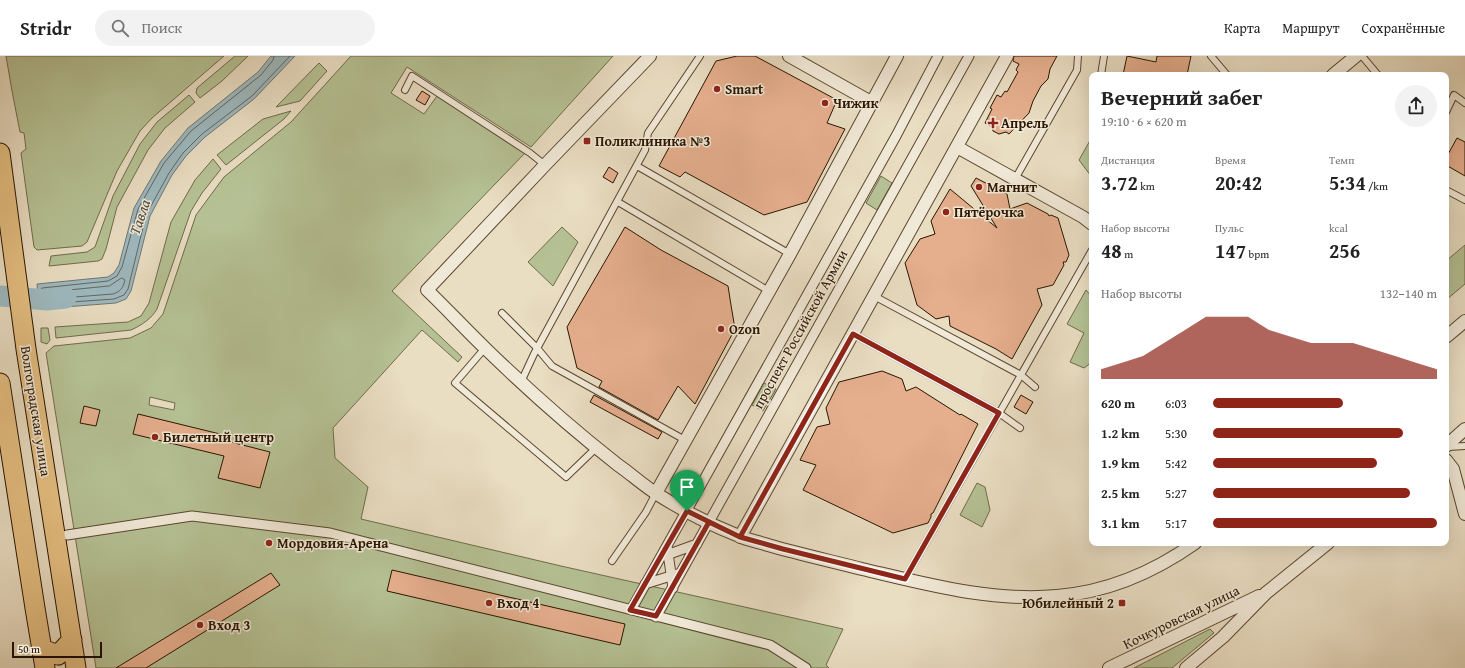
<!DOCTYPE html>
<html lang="ru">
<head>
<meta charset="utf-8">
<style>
  body { margin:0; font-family:"Gentium Book Plus",serif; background:#f2f2f2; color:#222; height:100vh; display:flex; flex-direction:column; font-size:15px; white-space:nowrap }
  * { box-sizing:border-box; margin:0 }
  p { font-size:13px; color:#767676 }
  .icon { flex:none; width:22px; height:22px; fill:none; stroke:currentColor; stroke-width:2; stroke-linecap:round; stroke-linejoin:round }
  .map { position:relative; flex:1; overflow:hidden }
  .side { position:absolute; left:1089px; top:16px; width:360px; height:474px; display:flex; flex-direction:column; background:#fff; border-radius:8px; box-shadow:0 4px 16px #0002 }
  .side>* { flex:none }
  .scale { position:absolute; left:12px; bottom:10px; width:90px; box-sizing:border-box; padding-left:4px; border:2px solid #2a1500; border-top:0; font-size:11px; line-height:14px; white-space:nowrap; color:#2a1500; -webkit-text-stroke:3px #f1e9d7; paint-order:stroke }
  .pin { position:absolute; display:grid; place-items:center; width:34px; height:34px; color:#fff; margin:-41px -17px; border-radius:50% 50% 50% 0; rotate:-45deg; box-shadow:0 0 4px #0007 }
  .pin .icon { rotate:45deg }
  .round { display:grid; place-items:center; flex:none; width:42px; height:42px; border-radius:21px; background:#f2f2f2 }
  .head { display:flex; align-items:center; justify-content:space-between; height:68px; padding:0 12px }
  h1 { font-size:22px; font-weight:800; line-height:30px }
  .stats { display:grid; grid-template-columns:repeat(3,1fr); gap:6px; height:68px; padding:4px 12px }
  .stats div { display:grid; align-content:center }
  .stats b { font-size:20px; font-weight:800 }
  .stats small { font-size:11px; font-weight:400 }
  .stats p { font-size:11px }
  .chart { height:112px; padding:8px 12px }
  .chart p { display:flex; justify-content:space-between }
  .chart svg { width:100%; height:72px; margin-top:4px; fill:#8f2418; opacity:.7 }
  ul { padding:0 12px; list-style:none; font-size:13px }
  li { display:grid; grid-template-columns:64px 48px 1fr; align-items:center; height:30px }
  li i { height:10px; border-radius:5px; background:#8f2418 }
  header { display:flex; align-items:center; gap:24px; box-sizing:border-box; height:56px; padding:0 20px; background:#fff; border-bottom:1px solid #e0e0e0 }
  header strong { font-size:19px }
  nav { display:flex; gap:22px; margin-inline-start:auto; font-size:14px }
  .search { width:280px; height:36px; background:#f2f2f2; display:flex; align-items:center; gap:10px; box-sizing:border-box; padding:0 14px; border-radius:22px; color:#767676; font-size:15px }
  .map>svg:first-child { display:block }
  .green { fill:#b5c194; stroke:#706b4a; fill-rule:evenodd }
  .water { fill:#9db8be; stroke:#6f7772 }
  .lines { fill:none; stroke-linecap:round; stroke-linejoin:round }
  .shore { stroke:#64665f; stroke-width:1 }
  .river { stroke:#9db8be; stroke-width:21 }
  .building { fill:#e5ae8d; stroke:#2a1500 }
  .service-casing { stroke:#5a4730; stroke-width:8 }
  .pedestrian-casing { stroke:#5a4730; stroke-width:11 }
  .minor-casing { stroke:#5a4730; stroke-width:14 }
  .primary-casing { stroke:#2a1500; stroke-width:21 }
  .service { stroke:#f1e9d7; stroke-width:6 }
  .pedestrian { stroke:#f1e9d7; stroke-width:9 }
  .minor { stroke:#f1e9d7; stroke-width:12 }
  .primary { stroke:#e4be81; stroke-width:19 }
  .route-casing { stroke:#fff; stroke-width:8 }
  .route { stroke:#8f2418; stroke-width:5 }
  .poi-dot { fill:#8f2418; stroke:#f1e9d7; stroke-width:1.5 }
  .labels { text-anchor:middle; stroke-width:3; stroke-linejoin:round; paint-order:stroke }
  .poi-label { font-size:14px; font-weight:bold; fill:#2a1500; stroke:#f1e9d7; text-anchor:start }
  .street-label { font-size:14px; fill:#2a1500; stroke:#f1e9d7 }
  .water-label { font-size:15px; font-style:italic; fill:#524e42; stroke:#f1e9d7 }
</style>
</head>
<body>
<header>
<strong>Stridr</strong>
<div class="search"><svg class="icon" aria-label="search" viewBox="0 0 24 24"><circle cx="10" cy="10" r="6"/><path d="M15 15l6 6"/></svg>Поиск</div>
<nav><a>Карта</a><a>Маршрут</a><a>Сохранённые</a></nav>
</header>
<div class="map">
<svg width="1465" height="612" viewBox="0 0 1465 612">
  <rect width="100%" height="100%" fill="#e9ddc2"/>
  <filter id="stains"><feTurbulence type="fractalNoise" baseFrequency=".005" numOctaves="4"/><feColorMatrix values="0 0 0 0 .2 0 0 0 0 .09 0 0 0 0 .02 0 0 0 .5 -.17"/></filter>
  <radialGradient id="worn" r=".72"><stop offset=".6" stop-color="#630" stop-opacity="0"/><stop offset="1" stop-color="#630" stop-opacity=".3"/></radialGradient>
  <path class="green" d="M6,0H224L152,62L140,75L117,115L87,186L82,190L37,194L34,191L21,97L26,93L24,77L20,76L12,35Z
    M235,0H248L222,25L200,42L196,37L197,32Z
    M351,0H613L531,91L407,11L391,37L424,58L437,40L525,97L392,235L462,301L458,306L422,274L333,372L335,402L368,431L361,463L561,510L843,573L826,609L829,612H96L46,297L54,290L130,282L151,272L163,258L196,159L224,121L291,66ZM150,341L175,347L174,354L149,349Z
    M319,7L327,15L300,45L276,51Z
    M189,39L195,46L165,72L148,94L117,151L106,193L102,203L98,205L49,210L51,200L87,196L95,191L113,140L140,88L157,66Z
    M291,55L284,63L226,109L217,99L263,63Z
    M1092,81V120H1091L1079,104Z
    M213,103L221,113L202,137L191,155L157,253C151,263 142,269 131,274L56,282L55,271L128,266L141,260L149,247L171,166L195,124Z
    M881,120L892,127L877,154L866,147Z
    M562,171L578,186L553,230L528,206Z
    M1465,189V228L1446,244V205Z
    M1086,234L1092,241V306L1084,312L1070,306L1084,277L1067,268Z
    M41,272H48L50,284L47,288L41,286Z
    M764,327L776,333L763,355L752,349Z
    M977,427L985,431L990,454L982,471L960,459Z
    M1210,573L1214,577L1172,612H1134Z"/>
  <path class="water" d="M271,0H295L254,43L205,81L186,100L172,119L150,160L131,235L126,243L116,247L39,253L37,228L108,221L114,217L119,209L134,152L161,105L188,72L258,16Z"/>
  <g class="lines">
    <path class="shore" d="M274,0L273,4L261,19L191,75L164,107L138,153L122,211L117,220L108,225L42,232L41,234L43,248L114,243L124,239L128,233L146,159L169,117L183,97L202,78L252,40L290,0
      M122,222L125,224C123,232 121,235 113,238L49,243L47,242V238L48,236L109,230Z"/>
    <path class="river" d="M0,240L47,244L66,242"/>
  </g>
  <path class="building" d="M737,0H755L837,44L827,67L845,73L807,146L764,159L685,116L680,121L659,110L716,5Z
    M1014,0H1057L1050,13L1048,23L1041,30L1033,45L1029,57L1009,78L1006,76L999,78L993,75L992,71L985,67L992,53L990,52L997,39L1001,41L1005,35L1007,36L1018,16L1016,14L1019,8L1013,5Z
    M1127,0L1156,6L1157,0H1191L1187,19H1123Z
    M422,35L430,40L425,49L416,44Z
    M1457,82L1465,86V120L1446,109V102Z
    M609,111L618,117L613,127L603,121Z
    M976,122L1007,138L1010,153L1027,147L1048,158L1049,160L1051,159L1058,162L1069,199L1066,206H1063L1064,209L1053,229L1037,233L1042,249L1012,303L996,293L950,270L949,260L936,263L917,249L905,207L920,183L935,178L931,165L950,133L997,172L971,130Z
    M625,171L661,194L728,230L731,249L735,273L695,348L678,330L658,364L599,331L602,325L577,312L567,271Z
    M882,315L902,323L906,335L916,331L960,359L961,358L978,368L933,457L931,458V461L928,467L893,477L803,434L816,409L800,404L817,371L830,368L826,352L839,326Z
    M594,339L662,376L658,383L590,346Z
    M1021,339L1033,346L1026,358L1014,351Z
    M84,350L100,354L96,370L80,367Z
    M138,358L220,378L219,383L270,396L260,432L218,422L224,400L133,378Z
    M392,514L625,568L620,589L387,535Z
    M271,517L280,529L146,612H116Z"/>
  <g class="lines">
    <defs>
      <path id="service" d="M1211,0L1227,19
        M1362,0L1378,19
        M1101,19L1104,0
        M405,34L412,20L530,97L545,109
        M1446,56L1454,39L1465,47
        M637,110L790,198
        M1015,123L1077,14L1078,0
        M1446,134L1465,144
        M618,146L769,235
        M874,240L1021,319L1035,331
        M502,257L537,292L552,310L685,384
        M853,278L999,357L1020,372
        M485,292L455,327L566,421L596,392
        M521,326L534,298L645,94L648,77L700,0
        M1448,391L1465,390
        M612,505L646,456L656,437
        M905,523L1092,194"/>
      <path id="pedestrian" d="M67,479L192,460L330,477L770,589L806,612
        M667,490L673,532
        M664,500L697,488
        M645,528L677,518
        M631,554L896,80L938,0
        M656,561L969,0"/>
      <path id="minor" d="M650,0L545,109L427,234C447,253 466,274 486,293C528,334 572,373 618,409C631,418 643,429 657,438C682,454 711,469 739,480C748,484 759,486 768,489C799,498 831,505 862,513C926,528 991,546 1057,540C1107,536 1154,516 1195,487
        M789,0L871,46
        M1333,19L1356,0
        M957,91L1083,161L1092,168
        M1446,281L1465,265
        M1446,390L1465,373
        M1446,404L1453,413L1465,458
        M656,437L790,198L897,0
        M740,481L1007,0
        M1109,612L1259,540
        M1186,612L1223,581L1266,537L1328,487"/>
      <path id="primary" d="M0,97L26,293L76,612
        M0,327L35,552L45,612
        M42,593L58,599L72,584"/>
    </defs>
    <use href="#service" class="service-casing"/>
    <use href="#pedestrian" class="pedestrian-casing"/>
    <use href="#minor" class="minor-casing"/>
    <use href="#primary" class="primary-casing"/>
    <use href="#service" class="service"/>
    <use href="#pedestrian" class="pedestrian"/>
    <use href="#minor" class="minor"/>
    <use href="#primary" class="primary"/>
  </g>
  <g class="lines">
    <defs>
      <path id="route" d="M687,455L630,554L656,560L709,466L740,481L783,493L905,523L999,357L853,278L740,481L687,455"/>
    </defs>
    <use href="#route" class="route-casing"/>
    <use href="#route" class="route"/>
  </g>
  <g class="poi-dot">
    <circle cx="717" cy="33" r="4"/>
    <circle cx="825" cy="47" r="4"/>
    <path d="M991 61h4v4h4v4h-4v4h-4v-4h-4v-4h4z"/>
    <rect x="583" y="81" width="8" height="8" rx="2"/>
    <circle cx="979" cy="131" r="4"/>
    <circle cx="946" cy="156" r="4"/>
    <circle cx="721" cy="273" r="4"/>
    <circle cx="155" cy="381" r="4"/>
    <circle cx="269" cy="487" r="4"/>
    <circle cx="489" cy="547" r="4"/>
    <rect x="1118" y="543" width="8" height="8" rx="2"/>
    <circle cx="200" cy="569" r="4"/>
  </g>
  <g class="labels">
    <g class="poi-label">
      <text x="725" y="38">Smart</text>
      <text x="833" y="52">Чижик</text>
      <text x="1001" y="72">Апрель</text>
      <text x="595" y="90">Поликлиника №3</text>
      <text x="987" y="136">Магнит</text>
      <text x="954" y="161">Пятёрочка</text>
      <text x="729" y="278">Ozon</text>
      <text x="163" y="386">Билетный центр</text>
      <text x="277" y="492">Мордовия-Арена</text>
      <text x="497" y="552">Вход 4</text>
      <text x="1114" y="552" text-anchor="end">Юбилейный 2</text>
      <text x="208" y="574">Вход 3</text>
    </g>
    <g class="street-label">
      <text transform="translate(800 273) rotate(-61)" y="5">проспект Российской Армии</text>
      <text transform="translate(36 355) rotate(81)" y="5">Волгоградская улица</text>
      <text transform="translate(1181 561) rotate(-26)" y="5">Кочкуровская улица</text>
    </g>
    <g class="water-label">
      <text transform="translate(140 161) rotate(-71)" y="5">Тавла</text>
    </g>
  </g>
  <rect width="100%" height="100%" filter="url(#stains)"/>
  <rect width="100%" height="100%" fill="url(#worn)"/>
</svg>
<div class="scale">50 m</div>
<div class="pin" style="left:687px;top:455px;background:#1e9e55"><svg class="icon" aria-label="arrive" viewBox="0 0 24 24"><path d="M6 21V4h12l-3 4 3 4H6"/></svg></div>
<section class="side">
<div class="head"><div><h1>Вечерний забег</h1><p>19:10 · 6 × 620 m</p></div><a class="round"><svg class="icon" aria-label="share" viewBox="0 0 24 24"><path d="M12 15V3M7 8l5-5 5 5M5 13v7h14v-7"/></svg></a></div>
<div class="stats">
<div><p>Дистанция</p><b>3.72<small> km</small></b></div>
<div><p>Время</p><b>20:42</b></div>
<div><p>Темп</p><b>5:34<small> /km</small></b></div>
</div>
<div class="stats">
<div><p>Набор высоты</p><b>48<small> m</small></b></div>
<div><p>Пульс</p><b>147<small> bpm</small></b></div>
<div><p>kcal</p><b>256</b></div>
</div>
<div class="chart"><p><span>Набор высоты</span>132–140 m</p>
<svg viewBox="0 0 160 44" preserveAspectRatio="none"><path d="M0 44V38L10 34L20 30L30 22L40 14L50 6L60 6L70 6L80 14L90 18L100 22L110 22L120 22L130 26L140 30L150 34L160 38V44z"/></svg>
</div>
<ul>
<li><b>620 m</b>6:03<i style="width:58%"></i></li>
<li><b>1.2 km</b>5:30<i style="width:85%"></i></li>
<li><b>1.9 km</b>5:42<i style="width:73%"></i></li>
<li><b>2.5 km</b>5:27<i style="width:88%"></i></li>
<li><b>3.1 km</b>5:17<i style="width:100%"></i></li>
</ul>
</section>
</div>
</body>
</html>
